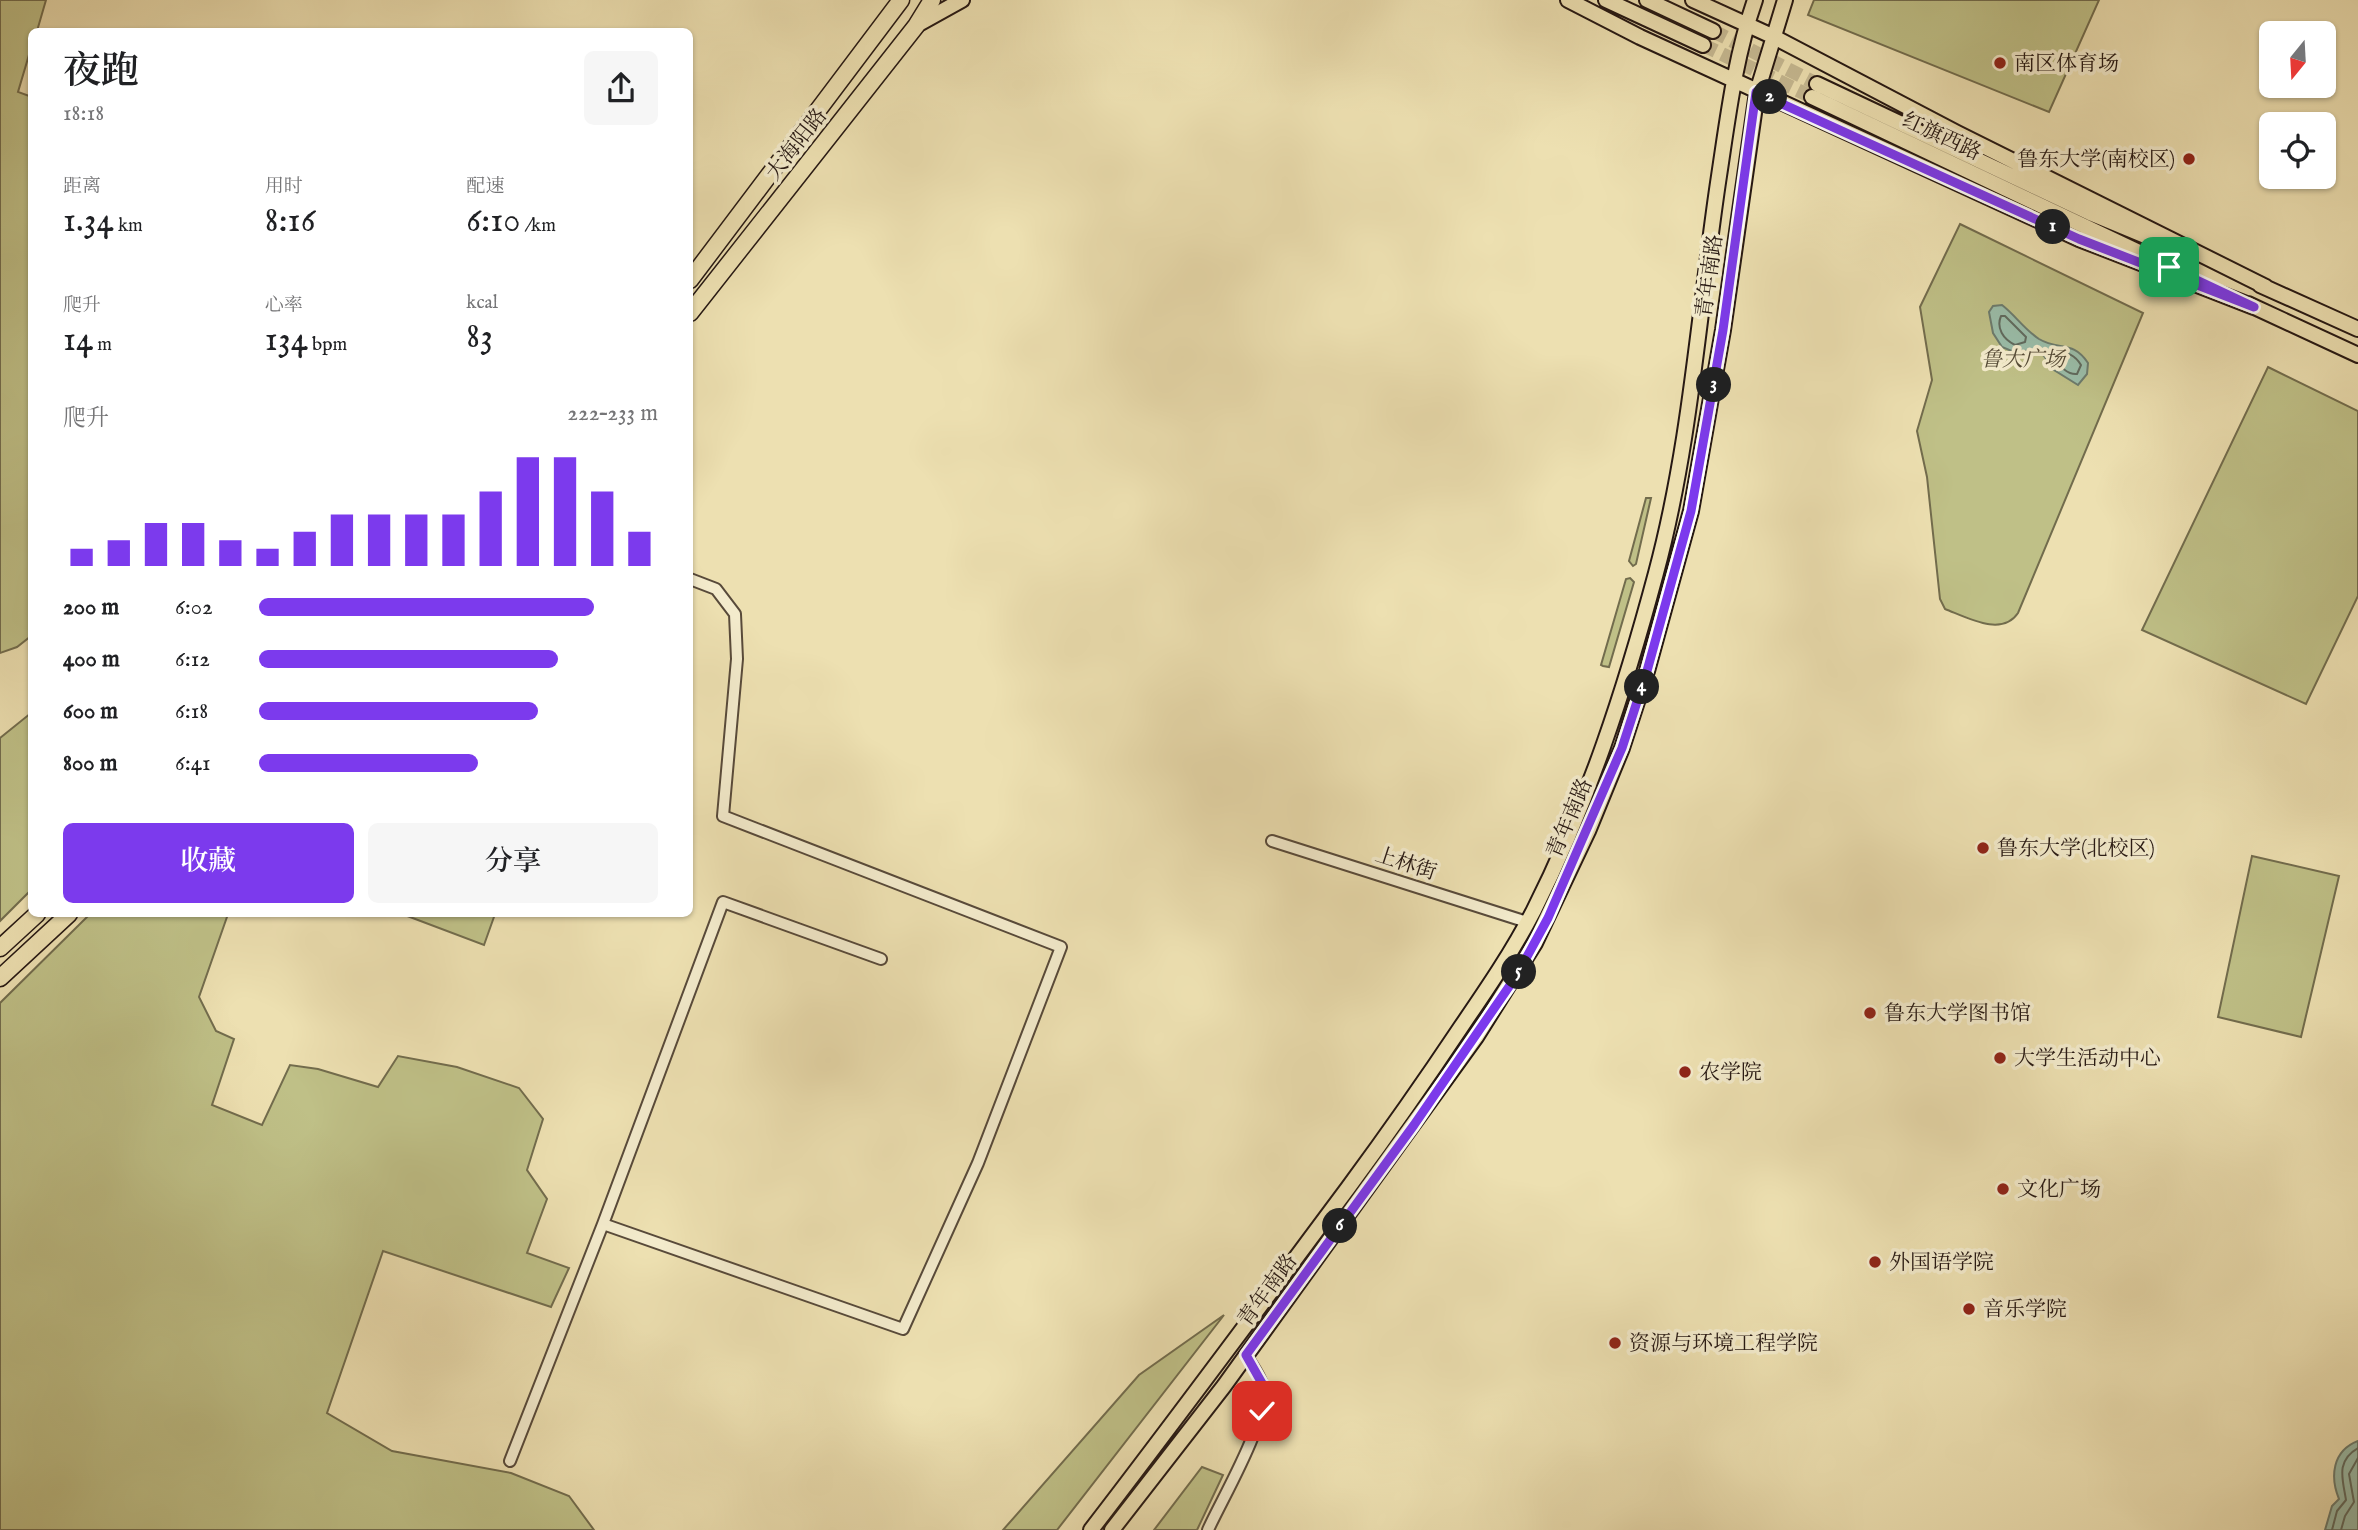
<!DOCTYPE html>
<html lang="zh">
<head>
<meta charset="utf-8">
<style>
  body { margin:0; font-family:"IM FELL English","Noto Serif SC",serif; background:#f6f6f6; color:#202124; height:100vh; display:flex; flex-direction:column; font-size:26px; white-space:nowrap }
  * { box-sizing:border-box; margin:0 }
  p { font-size:23px; color:#757577 }
  .icon { flex:none; width:38px; height:38px; fill:none; stroke:currentColor; stroke-width:2; stroke-linecap:round; stroke-linejoin:round }
  .map { position:relative; flex:1; overflow:hidden }
  .side { position:absolute; left:28px; top:28px; width:665px; height:889px; display:flex; flex-direction:column; background:#fff; border-radius:10px; box-shadow:0 2px 5px #0004 }
  .side>* { flex:none }
  .needle { width:46px; rotate:198deg }
  .fabs { position:absolute; left:2259px; top:21px; display:grid; gap:14px }
  .fabs a { display:grid; place-items:center; width:77px; height:77px; border-radius:10px; background:#fff; box-shadow:0 2px 5px #0004; font-size:35px }
  .pin { position:absolute; display:grid; place-items:center; width:60px; height:60px; color:#fff; margin:-30px; border-radius:14px; box-shadow:0 4px 10px #0006 }
  .km { position:absolute; width:35px; height:35px; margin:-18px; border-radius:50%; background:#222; color:#fff; font-size:19px; line-height:35px; text-align:center }
  .round { display:grid; place-items:center; flex:none; width:74px; height:74px; border-radius:10px; background:#f6f6f6 }
  .summary { display:flex; align-items:center; justify-content:space-between; height:119px; padding:0 35px }
  h1 { font-size:38px; font-weight:600; line-height:52px }
  .metrics { display:grid; grid-template-columns:repeat(3,1fr); gap:10px; height:119px; padding:7px 35px }
  .metrics div { display:grid; align-content:center }
  .metrics b { font-size:35px; font-weight:600 }
  .metrics small { font-size:19px; font-weight:400 }
  .metrics p { font-size:19px }
  .chart { height:196px; padding:14px 35px }
  .chart p { display:flex; justify-content:space-between }
  .chart svg { width:100%; height:126px; margin-top:7px; stroke:#7c3aed; stroke-width:6 }
  .primary-button { display:flex; gap:14px; margin-top:auto; padding:14px 35px }
  .primary-button a { flex:1; height:80px; border-radius:10px; background:#7c3aed; color:#fff; font-size:28px; font-weight:600; line-height:80px; text-align:center }
  .primary-button a+a { background:#f6f6f6; color:#202124 }
  ul { padding:0 35px; list-style:none; font-size:23px }
  li { display:grid; grid-template-columns:112px 84px 1fr; align-items:center; height:52px }
  li i { height:18px; border-radius:9px; background:#7c3aed }
  .map>svg:first-child { display:block }
  .green { fill:#bfc087; stroke:#726c4d; stroke-width:2 }
  .water { fill:#9abda9; stroke:#6c7b6d; stroke-width:2 }
  .lines { fill:none; stroke-linecap:round; stroke-linejoin:round }
  .shore { stroke:#606a5e; stroke-width:2 }
  .major-tunnel { stroke:#c5b891; stroke-width:14; stroke-dasharray:14 7; stroke-linecap:butt }
  .minor-casing { stroke:#584a3a; stroke-width:14 }
  .major-casing { stroke:#261813; stroke-width:18 }
  .highway-casing { stroke:#261813; stroke-width:19 }
  .minor { stroke:#f3ebcc; stroke-width:10 }
  .major { stroke:#ede0b1; stroke-width:14 }
  .highway { stroke:#ede0b1; stroke-width:16 }
  .route-casing { stroke:#fff; stroke-width:14 }
  .route { stroke:#7c3aed; stroke-width:9 }
  .poi-dot { fill:#8f2418; stroke:#f3ebcc; stroke-width:2.5 }
  .labels { text-anchor:middle; stroke-width:7; stroke-linejoin:round; paint-order:stroke }
  .poi-label { font-size:21px; fill:#261813; stroke:#f3ebcc; text-anchor:start }
  .street-label { font-size:21px; fill:#261813; stroke:#f3ebcc }
  .park-label { font-size:21px; font-style:italic; fill:#544a36; stroke:#f3ebcc }
</style>
</head>
<body>
<div class="map">
<svg width="2358" height="1530" viewBox="0 0 2358 1530">
  <rect width="100%" height="100%" fill="#ede0b1"/>
  <filter id="stains"><feTurbulence type="fractalNoise" baseFrequency=".00286" numOctaves="4"/><feColorMatrix values="0 0 0 0 .2 0 0 0 0 .09 0 0 0 0 .02 0 0 0 .5 -.17"/></filter>
  <radialGradient id="worn" r=".72"><stop offset=".6" stop-color="#630" stop-opacity="0"/><stop offset="1" stop-color="#630" stop-opacity=".3"/></radialGradient>
  <path class="green" d="M0,0H46L37,31L32,32L31,48L18,92L32,97L31,636L17,647L0,653Z
    M1814,0H2099L2049,112L1808,15Z
    M1960,224L2143,313L2018,613C2002,637 1968,618 1945,609L1940,599L1927,477L1917,431L1932,380L1920,307Z
    M2268,367L2358,411V596L2306,704L2142,630Z
    M1646,498H1651L1636,564L1633,566L1629,561Z
    M1630,578L1634,582L1609,667L1603,666L1601,665L1626,579Z
    M31,713V890L0,921V738Z
    M2252,856L2339,876L2301,1037L2218,1017Z
    M90,914H228L199,997L216,1031L234,1039L212,1105L262,1125L290,1065L318,1069L378,1087L398,1056L457,1067L519,1088L543,1119L527,1170L547,1199L527,1253L569,1268L551,1307L383,1251L327,1413L392,1451L511,1473L569,1496L594,1530H0V1003Z
    M402,914H495L484,945Z
    M1224,1315L1057,1530H1003L1139,1375Z
    M1202,1467L1223,1475L1197,1530H1154Z"/>
  <path class="water" d="M2002,305C2015,315 2025,330 2039,339C2059,351 2073,340 2088,363L2087,374L2078,385L2054,370L2044,356L2035,350L2014,352L2002,347L1993,333L1989,312L1993,306Z
    M2358,1441V1530H2325L2332,1506L2339,1499C2330,1477 2332,1451 2358,1441Z"/>
  <g class="lines">
    <path class="shore" d="M2001,316H2005L2026,337L2025,342L2015,345C2003,339 1996,328 2001,316Z
      M2056,351C2067,352 2075,355 2081,365L2077,374C2067,375 2058,364 2053,356Z
      M2332,1530L2337,1511L2346,1500C2343,1480 2335,1461 2358,1448
      M2341,1530L2345,1516L2354,1502L2349,1474L2358,1458"/>
    <path class="major-tunnel" d="M1713,31L1817,84
      M1703,45L1812,97"/>
    <defs>
      <path id="minor" d="M1272,841L1527,922
        M603,1224L903,1329L978,1163L1061,947L723,816L737,659L735,614L716,589L690,579
        M510,1461L603,1224L723,902L881,959
        M1208,1530C1222,1498 1272,1416 1262,1384C1259,1374 1251,1364 1246,1355"/>
      <path id="major" d="M1568,0L1640,37L2079,239L2254,307
        M1606,0L1703,45
        M1647,0L1713,31
        M1693,0L1772,36L1957,133L2266,287
        M917,25L962,0
        M1817,84L2090,213L2155,240
        M1812,97L2154,259
        M2260,285L2358,329
        M2248,304L2358,355
        M1091,1530C1178,1417 1263,1302 1348,1188C1387,1135 1425,1081 1461,1027C1487,989 1513,951 1534,910C1588,803 1625,689 1656,573C1691,443 1699,308 1719,176C1728,117 1735,57 1755,0
        M1112,1530L1224,1386L1476,1037L1535,943L1588,831L1622,748L1647,671L1691,511L1723,330L1757,92L1785,0"/>
      <path id="highway" d="M690,280L901,0
        M690,313L916,26L932,0
        M0,948L37,914
        M0,978L69,914"/>
    </defs>
    <use href="#minor" class="minor-casing"/>
    <use href="#major" class="major-casing"/>
    <use href="#highway" class="highway-casing"/>
    <use href="#minor" class="minor"/>
    <use href="#major" class="major"/>
    <use href="#highway" class="highway"/>
  </g>
  <g class="lines">
    <defs>
      <path id="route" d="M1262,1411L1263,1385L1246,1355L1414,1125L1517,975L1548,918L1622,748L1647,671L1691,511L1723,330L1756,92L2079,239L2254,307L2169,267"/>
    </defs>
    <use href="#route" class="route-casing"/>
    <use href="#route" class="route"/>
  </g>
  <g class="poi-dot">
    <circle cx="2000" cy="63" r="7"/>
    <circle cx="2189" cy="159" r="7"/>
    <circle cx="1983" cy="848" r="7"/>
    <circle cx="1870" cy="1013" r="7"/>
    <circle cx="2000" cy="1058" r="7"/>
    <circle cx="1685" cy="1072" r="7"/>
    <circle cx="2003" cy="1189" r="7"/>
    <circle cx="1875" cy="1262" r="7"/>
    <circle cx="1969" cy="1309" r="7"/>
    <circle cx="1615" cy="1343" r="7"/>
  </g>
  <g class="labels">
    <g class="poi-label">
      <text x="2014" y="70">南区体育场</text>
      <text x="2175" y="166" text-anchor="end">鲁东大学(南校区)</text>
      <text x="1997" y="855">鲁东大学(北校区)</text>
      <text x="1884" y="1020">鲁东大学图书馆</text>
      <text x="2014" y="1065">大学生活动中心</text>
      <text x="1699" y="1079">农学院</text>
      <text x="2017" y="1196">文化广场</text>
      <text x="1889" y="1269">外国语学院</text>
      <text x="1983" y="1316">音乐学院</text>
      <text x="1629" y="1350">资源与环境工程学院</text>
    </g>
    <g class="street-label">
      <text transform="translate(1942 136) rotate(25)" y="7">红旗西路</text>
      <text transform="translate(796 144) rotate(-52)" y="7">大海阳路</text>
      <text transform="translate(1709 276) rotate(-82)" y="7">青年南路</text>
      <text transform="translate(1569 818) rotate(-67)" y="7">青年南路</text>
      <text transform="translate(1406 863) rotate(18)" y="7">上林街</text>
      <text transform="translate(1267 1290) rotate(-54)" y="7">青年南路</text>
    </g>
    <g class="park-label">
      <text x="2023" y="366">鲁大广场</text>
    </g>
  </g>
  <rect width="100%" height="100%" filter="url(#stains)"/>
  <rect width="100%" height="100%" fill="url(#worn)"/>
</svg>
<div class="fabs">
<a><svg class="needle" viewBox="-14 -14 28 28"><path d="M0-13l5 13h-10z" fill="#e53935"/><path d="M0 13l5-13h-10z" fill="#757577"/></svg></a>
<a><svg class="icon" aria-label="locate" viewBox="0 0 24 24"><circle cx="12" cy="12" r="6"/><path d="M12 2v4M12 18v4M2 12h4M18 12h4"/></svg></a>
</div>
<div class="pin" style="left:2169px;top:267px;background:#1e9e55"><svg class="icon" aria-label="arrive" viewBox="0 0 24 24"><path d="M6 21V4h12l-3 4 3 4H6"/></svg></div>
<div class="pin" style="left:1262px;top:1411px;background:#d93025"><svg class="icon" aria-label="check" viewBox="0 0 24 24"><path d="M5 12l5 5 9-10"/></svg></div>
<b class="km" style="left:2053px;top:227px">1</b>
<b class="km" style="left:1770px;top:97px">2</b>
<b class="km" style="left:1714px;top:385px">3</b>
<b class="km" style="left:1642px;top:687px">4</b>
<b class="km" style="left:1519px;top:972px">5</b>
<b class="km" style="left:1340px;top:1226px">6</b>
<section class="side">
<div class="summary"><div><h1>夜跑</h1><p>18:18</p></div><a class="round"><svg class="icon" aria-label="share" viewBox="0 0 24 24"><path d="M12 15V3M7 8l5-5 5 5M5 13v7h14v-7"/></svg></a></div>
<div class="metrics">
<div><p>距离</p><b>1.34<small> km</small></b></div>
<div><p>用时</p><b>8:16</b></div>
<div><p>配速</p><b>6:10<small> /km</small></b></div>
</div>
<div class="metrics">
<div><p>爬升</p><b>14<small> m</small></b></div>
<div><p>心率</p><b>134<small> bpm</small></b></div>
<div><p>kcal</p><b>83</b></div>
</div>
<div class="chart"><p><span>爬升</span>222–233 m</p>
<svg viewBox="0 0 160 44" preserveAspectRatio="none"><path d="M5 44V38M15 44V35M25 44V29M35 44V29M45 44V35M55 44V38M65 44V32M75 44V26M85 44V26M95 44V26M105 44V26M115 44V18M125 44V6M135 44V6M145 44V18M155 44V32"/></svg>
</div>
<ul>
<li><b>200 m</b>6:02<i style="width:84%"></i></li>
<li><b>400 m</b>6:12<i style="width:75%"></i></li>
<li><b>600 m</b>6:18<i style="width:70%"></i></li>
<li><b>800 m</b>6:41<i style="width:55%"></i></li>
</ul>
<div class="primary-button"><a>收藏</a><a>分享</a></div>
</section>
</div>
</body>
</html>
